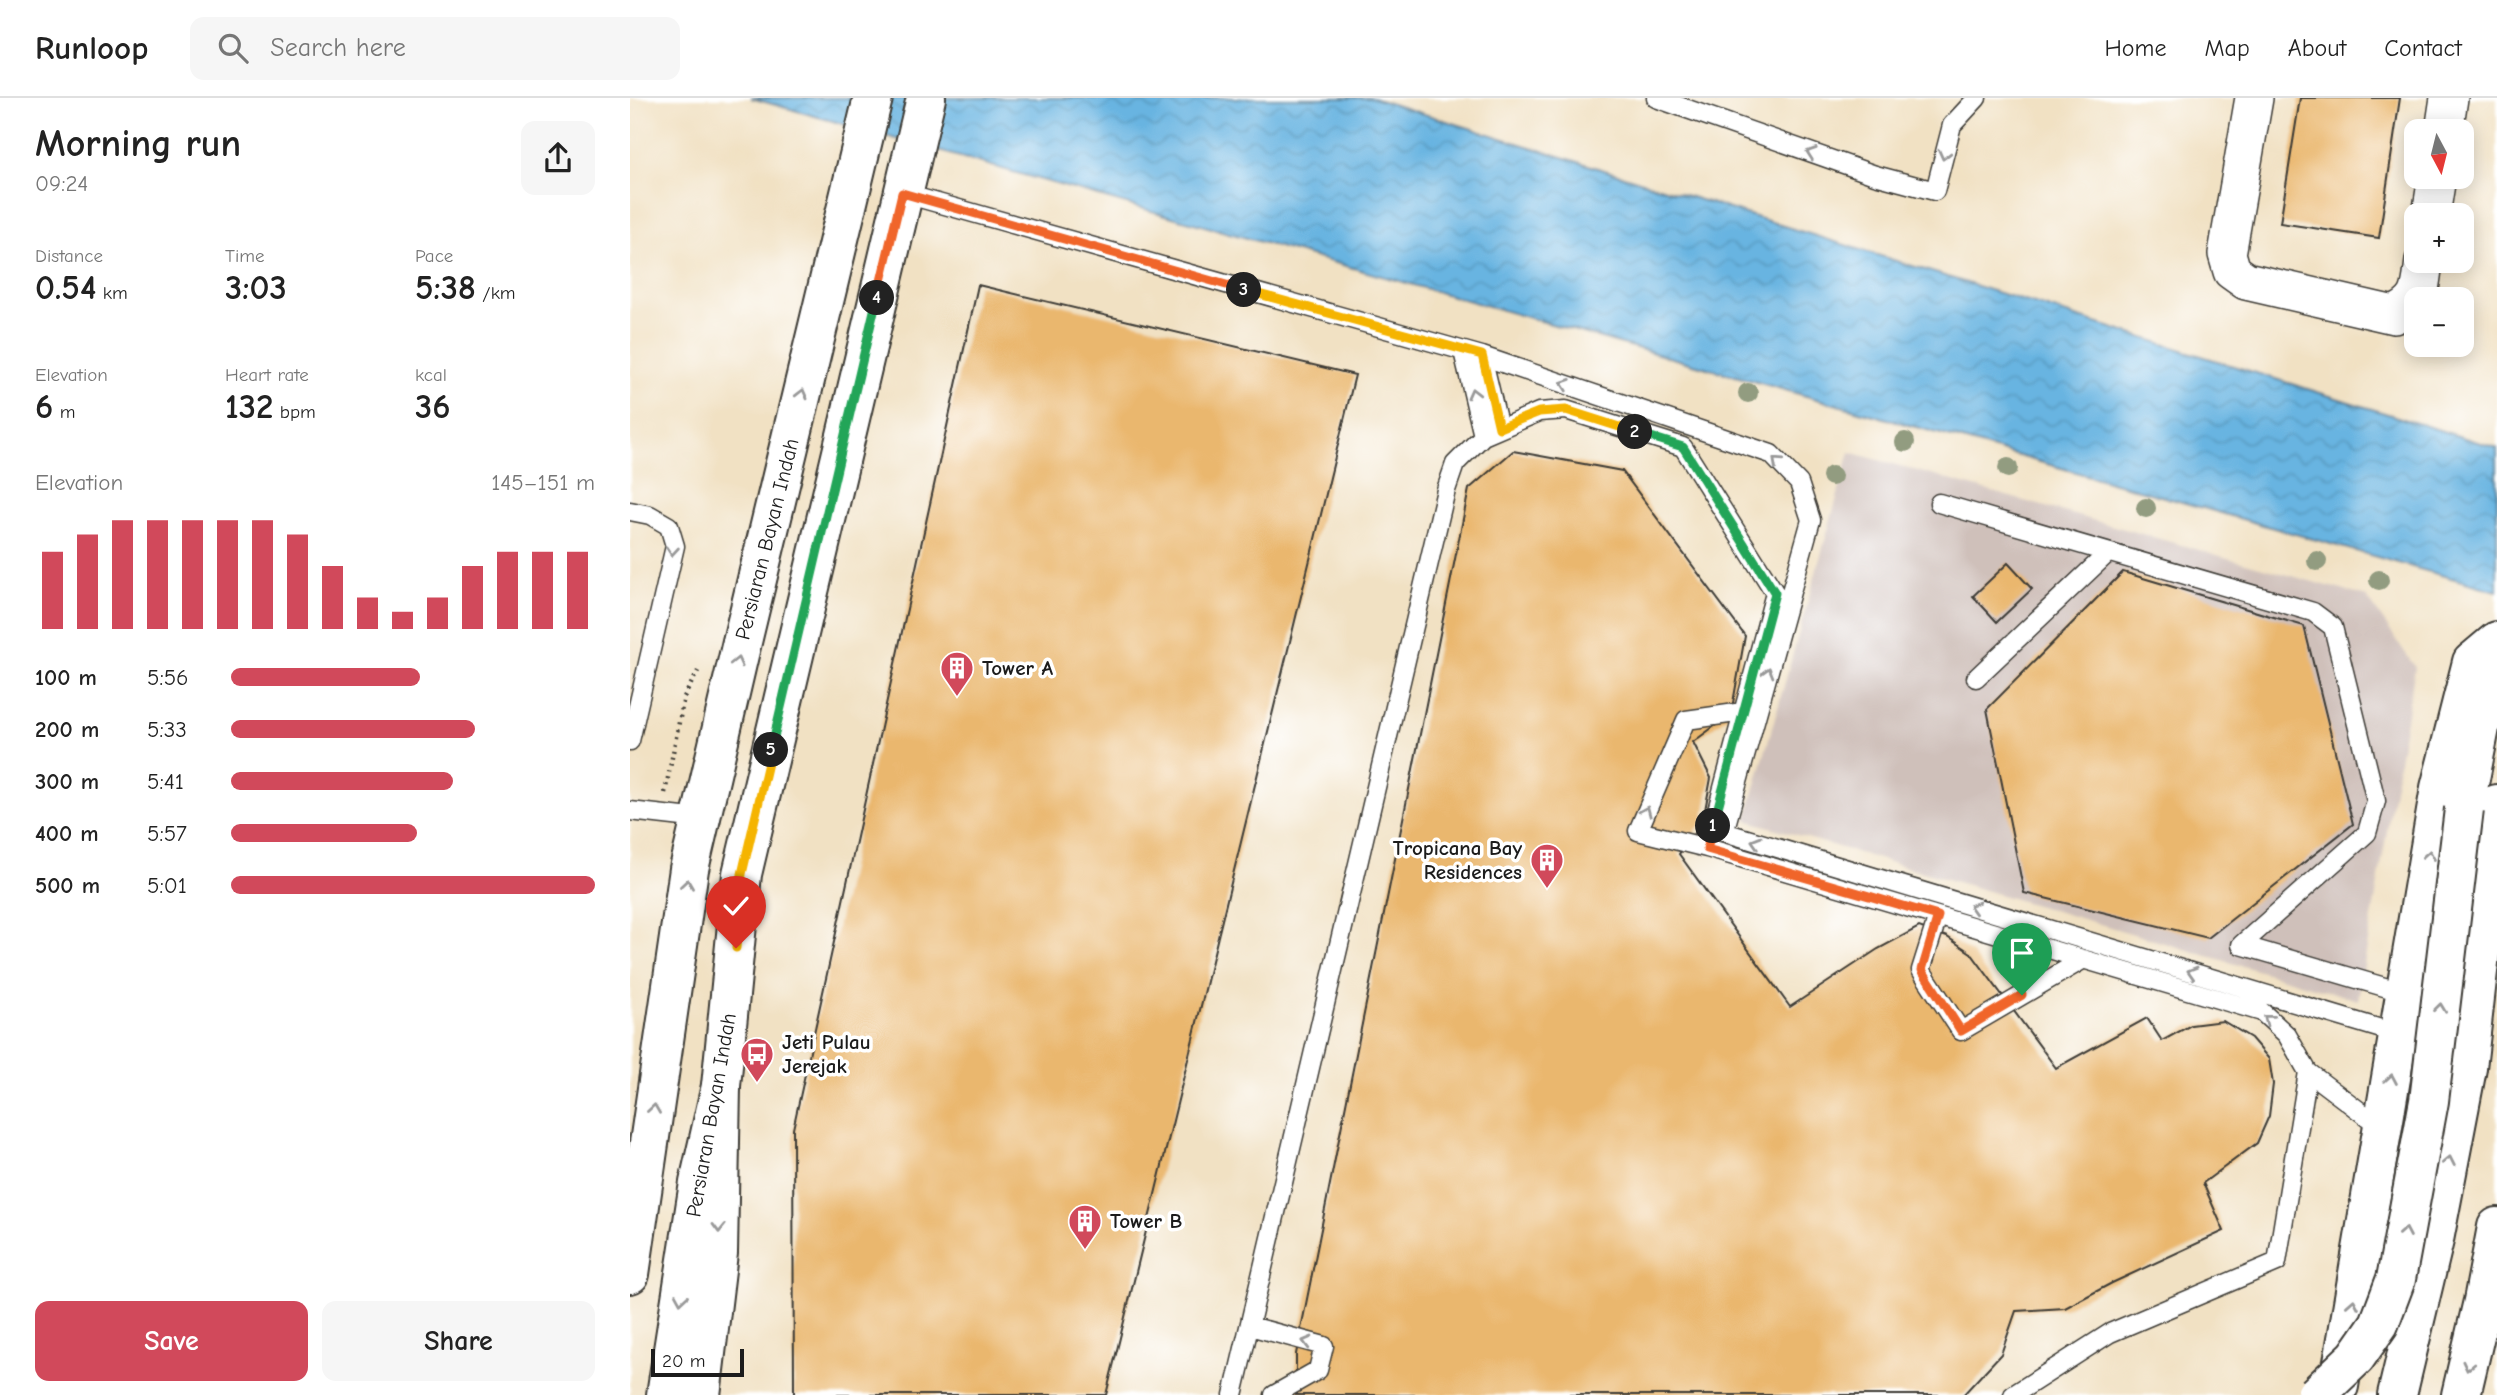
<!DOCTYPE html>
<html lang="en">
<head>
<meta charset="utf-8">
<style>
  body { margin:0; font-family:"Comic Neue",sans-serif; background:#f6f6f6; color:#222; height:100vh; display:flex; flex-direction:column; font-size:26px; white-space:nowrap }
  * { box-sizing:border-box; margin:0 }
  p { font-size:23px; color:#767676 }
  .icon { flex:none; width:38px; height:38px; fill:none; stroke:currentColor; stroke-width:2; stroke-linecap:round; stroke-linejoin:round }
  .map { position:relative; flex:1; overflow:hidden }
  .side { display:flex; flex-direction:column; background:#fff; width:630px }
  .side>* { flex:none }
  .needle { width:46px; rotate:173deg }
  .fabs { position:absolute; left:1774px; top:21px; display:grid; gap:14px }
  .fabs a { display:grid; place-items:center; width:70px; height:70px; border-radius:14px; background:#fff; box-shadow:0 4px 18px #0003; font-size:35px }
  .scale { position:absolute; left:21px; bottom:18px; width:93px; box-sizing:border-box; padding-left:7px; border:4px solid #1c1c1c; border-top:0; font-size:19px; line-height:24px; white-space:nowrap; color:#1c1c1c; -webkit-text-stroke:5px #fff; paint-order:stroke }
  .pin { position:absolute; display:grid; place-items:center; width:60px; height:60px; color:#fff; margin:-72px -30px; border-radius:50% 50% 50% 0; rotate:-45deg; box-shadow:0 0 7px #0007 }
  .pin .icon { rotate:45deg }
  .km { position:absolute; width:35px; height:35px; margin:-18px; border-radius:50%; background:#222; color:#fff; font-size:19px; line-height:35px; text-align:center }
  .round { display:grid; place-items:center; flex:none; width:74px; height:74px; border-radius:14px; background:#f6f6f6 }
  .overview { display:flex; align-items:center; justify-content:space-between; height:119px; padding:0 35px }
  h1 { font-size:38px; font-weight:700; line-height:52px }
  .metrics { display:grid; grid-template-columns:repeat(3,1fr); gap:10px; height:119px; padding:7px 35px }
  .metrics div { display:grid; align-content:center }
  .metrics b { font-size:35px; font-weight:700 }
  .metrics small { font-size:19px; font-weight:400 }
  .metrics p { font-size:19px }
  .chart { height:196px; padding:14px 35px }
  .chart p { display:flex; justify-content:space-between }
  .chart svg { width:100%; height:126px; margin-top:7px; stroke:#d1495b; stroke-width:6 }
  .action { display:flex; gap:14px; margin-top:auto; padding:14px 35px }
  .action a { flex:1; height:80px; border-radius:14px; background:#d1495b; color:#fff; font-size:28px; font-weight:700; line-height:80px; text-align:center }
  .action a+a { background:#f6f6f6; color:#222 }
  ul { padding:0 35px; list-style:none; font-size:23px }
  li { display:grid; grid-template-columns:112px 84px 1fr; align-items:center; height:52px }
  li i { height:18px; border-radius:9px; background:#d1495b }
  header { display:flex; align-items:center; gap:42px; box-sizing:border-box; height:98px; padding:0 35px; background:#fff; border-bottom:2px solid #e0e0e0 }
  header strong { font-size:33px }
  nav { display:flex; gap:38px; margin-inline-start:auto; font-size:24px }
  .search { width:490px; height:63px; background:#f6f6f6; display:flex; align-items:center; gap:18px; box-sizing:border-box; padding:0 24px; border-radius:14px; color:#767676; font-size:26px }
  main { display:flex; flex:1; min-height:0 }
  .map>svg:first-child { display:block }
  .industrial { fill:#cfc0ba }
  .water { fill:url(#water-waves); stroke:#42687e; stroke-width:2 }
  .building { fill:#eab76e }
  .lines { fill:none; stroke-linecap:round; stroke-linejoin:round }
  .lane-casing { stroke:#3c3a35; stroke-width:21 }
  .street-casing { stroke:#3c3a35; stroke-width:40 }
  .secondary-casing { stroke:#3c3a35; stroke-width:42 }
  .highway-casing { stroke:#3c3a35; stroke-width:42 }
  .path { stroke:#3c3a35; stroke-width:4.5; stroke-dasharray:2 5; stroke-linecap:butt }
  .lane { stroke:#fff; stroke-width:18 }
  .street { stroke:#fff; stroke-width:37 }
  .secondary { stroke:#fff; stroke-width:38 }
  .highway { stroke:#fff; stroke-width:38 }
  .highway-bridge-casing { stroke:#3c3a35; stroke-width:42; stroke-linecap:butt }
  .highway-bridge { stroke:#fff; stroke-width:38 }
  .tree { fill:#929c80 }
  .oneway { stroke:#999 }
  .split-1-casing { stroke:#fff; stroke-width:14 }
  .split-2-casing { stroke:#fff; stroke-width:14 }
  .split-3-casing { stroke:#fff; stroke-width:14 }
  .split-4-casing { stroke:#fff; stroke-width:14 }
  .split-5-casing { stroke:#fff; stroke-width:14 }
  .split-6-casing { stroke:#fff; stroke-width:14 }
  .split-1 { stroke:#f0652b; stroke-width:9 }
  .split-2 { stroke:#22a559; stroke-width:9 }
  .split-3 { stroke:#f5b400; stroke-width:9 }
  .split-4 { stroke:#f0652b; stroke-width:9 }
  .split-5 { stroke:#22a559; stroke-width:9 }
  .split-6 { stroke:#f5b400; stroke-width:9 }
  .labels { text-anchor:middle; stroke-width:7; stroke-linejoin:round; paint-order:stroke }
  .street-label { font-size:21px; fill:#1c1c1c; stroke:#fff }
  .poi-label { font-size:21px; font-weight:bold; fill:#1c1c1c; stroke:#fff; text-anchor:start }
</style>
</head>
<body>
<header>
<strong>Runloop</strong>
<div class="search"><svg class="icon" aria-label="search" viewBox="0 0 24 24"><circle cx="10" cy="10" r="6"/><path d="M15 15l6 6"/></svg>Search here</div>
<nav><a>Home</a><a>Map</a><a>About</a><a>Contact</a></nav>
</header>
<main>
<section class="side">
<div class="overview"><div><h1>Morning run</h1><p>09:24</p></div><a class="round"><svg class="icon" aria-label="share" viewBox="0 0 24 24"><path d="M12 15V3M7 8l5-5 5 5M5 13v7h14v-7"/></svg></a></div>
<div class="metrics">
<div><p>Distance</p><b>0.54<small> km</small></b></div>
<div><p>Time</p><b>3:03</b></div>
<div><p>Pace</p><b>5:38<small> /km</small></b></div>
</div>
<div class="metrics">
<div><p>Elevation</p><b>6<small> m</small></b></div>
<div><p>Heart rate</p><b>132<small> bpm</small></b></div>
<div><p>kcal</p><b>36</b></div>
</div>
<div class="chart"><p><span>Elevation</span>145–151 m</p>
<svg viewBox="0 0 160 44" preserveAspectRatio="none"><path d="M5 44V17M15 44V11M25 44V6M35 44V6M45 44V6M55 44V6M65 44V6M75 44V11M85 44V22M95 44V33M105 44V38M115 44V33M125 44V22M135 44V17M145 44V17M155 44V17"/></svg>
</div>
<ul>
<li><b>100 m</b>5:56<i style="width:52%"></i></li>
<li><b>200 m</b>5:33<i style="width:67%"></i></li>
<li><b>300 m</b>5:41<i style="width:61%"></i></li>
<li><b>400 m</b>5:57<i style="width:51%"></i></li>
<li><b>500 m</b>5:01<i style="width:100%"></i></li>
</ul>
<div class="action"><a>Save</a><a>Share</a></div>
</section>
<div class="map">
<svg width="1867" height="1297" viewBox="0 0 1867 1297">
  <defs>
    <pattern id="water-waves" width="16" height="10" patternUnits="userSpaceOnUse" patternTransform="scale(1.75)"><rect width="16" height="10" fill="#67b4e1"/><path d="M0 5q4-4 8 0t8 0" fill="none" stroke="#599ac0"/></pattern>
  </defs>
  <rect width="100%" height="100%" fill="#fff"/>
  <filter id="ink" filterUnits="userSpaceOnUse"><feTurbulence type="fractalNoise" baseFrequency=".0143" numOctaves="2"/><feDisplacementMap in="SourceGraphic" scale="14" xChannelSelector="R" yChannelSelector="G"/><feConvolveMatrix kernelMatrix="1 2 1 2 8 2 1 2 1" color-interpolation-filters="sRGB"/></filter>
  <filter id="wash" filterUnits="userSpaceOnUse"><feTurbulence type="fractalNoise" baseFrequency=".00686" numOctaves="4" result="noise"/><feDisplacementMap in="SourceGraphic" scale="28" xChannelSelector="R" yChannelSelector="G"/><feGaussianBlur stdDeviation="1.57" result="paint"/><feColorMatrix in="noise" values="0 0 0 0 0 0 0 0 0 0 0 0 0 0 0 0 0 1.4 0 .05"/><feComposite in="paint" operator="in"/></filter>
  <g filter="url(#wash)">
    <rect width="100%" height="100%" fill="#f1e1c3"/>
    <path class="industrial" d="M1220,354L1737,499L1785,569L1728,902L1116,722Z"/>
    <path class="water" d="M121,0H743L1867,350V493Z"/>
    <g id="blocks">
      <path class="building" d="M1670,0H1770L1749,140L1650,125Z
        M348,187L725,277L476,1297H164L163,1031Z
        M883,353L992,373L1115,538L1101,616L1063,644L1081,680L1073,723L1049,756L1160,909L1248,851L1289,829L1317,839L1341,855L1426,970L1517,920L1532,943L1561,927L1593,923L1621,940L1639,961L1643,986L1639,1018L1627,1045L1573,1085L1594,1133L1482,1185L1435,1210L1386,1213L1371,1256L1333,1297H666V1256L839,391Z
        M1378,465L1402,491L1367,524L1343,498Z
        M1493,474L1674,528L1723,726L1578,840L1394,795L1357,611Z"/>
    </g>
  </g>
  <g filter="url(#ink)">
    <use href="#blocks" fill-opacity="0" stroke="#3c3a35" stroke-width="2"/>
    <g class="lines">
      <defs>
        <path id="lane" d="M1026,0L1245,77L1305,93L1322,27L1347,0
          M272,95L852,258L1141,356L1169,385L1181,422L1094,734L1768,936
          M833,253L853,338
          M852,258L869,330
          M1309,405L1683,514L1703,529L1746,703L1737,735L1611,847L1775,895
          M0,413L20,417L39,428L45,448L0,643
          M1346,580L1478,455
          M0,713L70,721
          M1077,750L1008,733L1056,622L1113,614
          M1308,818L1291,872L1331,933L1454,861
          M620,1228L694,1248L688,1272L644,1297
          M603,1297L816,392L825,366L853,338L909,314L936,312L1053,349L1145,495L1077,750L1632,914L1657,937L1678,974L1752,1030
          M1383,1297L1480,1235L1647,1164L1678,974"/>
        <path id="street" d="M1624,0L1597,156L1602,173L1616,183L1764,217C1792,203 1790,192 1794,163
          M1814,33L1819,0
          M1801,117L1807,79"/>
        <path id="secondary" d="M0,1176L59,771L111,548L243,0
          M36,1297L69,1085L91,988L112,776L296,0"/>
        <path id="highway" d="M1834,711L1857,594L1867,581
          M1709,1288L1810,690L1842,564L1867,543
          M71,1297L88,1155L91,988
          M1767,1297L1804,1142L1837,970L1867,706
          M1831,1297L1853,1203L1867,1129"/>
      </defs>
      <use href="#lane" class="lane-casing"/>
      <use href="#street" class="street-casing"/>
      <use href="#secondary" class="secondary-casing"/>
      <use href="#highway" class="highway-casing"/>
      <path class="path" d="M35,695L54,599L68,573"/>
      <use href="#lane" class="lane"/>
      <use href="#street" class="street"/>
      <use href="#secondary" class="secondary"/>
      <use href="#highway" class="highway"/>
      <defs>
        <path id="highway-bridge" d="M1686,1297L1726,1259L1749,1226L1766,1181L1799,1003L1834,711"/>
      </defs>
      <use href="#highway-bridge" class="highway-bridge-casing"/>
      <use href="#highway-bridge" class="highway-bridge"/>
    </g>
    <g class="tree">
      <circle cx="1118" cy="295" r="10"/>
      <circle cx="1275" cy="344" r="10"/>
      <circle cx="1378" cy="370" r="10"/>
      <circle cx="1202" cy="378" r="10"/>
      <circle cx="1516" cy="410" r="10"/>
      <circle cx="1687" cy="463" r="10"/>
      <circle cx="1749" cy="482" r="10"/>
    </g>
    <defs><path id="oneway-chevron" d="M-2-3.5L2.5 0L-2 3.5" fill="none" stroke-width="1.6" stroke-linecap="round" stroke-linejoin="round" transform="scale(1.75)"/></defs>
    <g class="oneway">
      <use href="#oneway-chevron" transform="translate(1181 55) rotate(-161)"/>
      <use href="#oneway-chevron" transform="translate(1314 57) rotate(104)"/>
      <use href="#oneway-chevron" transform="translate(935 286) rotate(-161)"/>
      <use href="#oneway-chevron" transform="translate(843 295) rotate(-104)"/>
      <use href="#oneway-chevron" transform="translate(172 296) rotate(-76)"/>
      <use href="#oneway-chevron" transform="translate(1147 364) rotate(-138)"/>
      <use href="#oneway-chevron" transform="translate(42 453) rotate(95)"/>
      <use href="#oneway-chevron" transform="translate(107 564) rotate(-77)"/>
      <use href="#oneway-chevron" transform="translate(1138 574) rotate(-74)"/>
      <use href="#oneway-chevron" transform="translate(1016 713) rotate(-67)"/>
      <use href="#oneway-chevron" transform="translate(1126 744) rotate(-163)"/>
      <use href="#oneway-chevron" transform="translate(1799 757) rotate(-80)"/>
      <use href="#oneway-chevron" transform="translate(57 786) rotate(-82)"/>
      <use href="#oneway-chevron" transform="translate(1344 809) rotate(-163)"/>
      <use href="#oneway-chevron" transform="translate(1562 874) rotate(-163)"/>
      <use href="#oneway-chevron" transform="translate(1810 910) rotate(-83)"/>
      <use href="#oneway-chevron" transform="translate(1638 921) rotate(-142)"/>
      <use href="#oneway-chevron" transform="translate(1761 981) rotate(-80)"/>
      <use href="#oneway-chevron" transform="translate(24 1011) rotate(-82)"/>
      <use href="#oneway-chevron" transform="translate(1819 1063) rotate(-79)"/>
      <use href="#oneway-chevron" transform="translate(89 1130) rotate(91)"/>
      <use href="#oneway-chevron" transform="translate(1775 1134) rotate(-80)"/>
      <use href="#oneway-chevron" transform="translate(51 1201) rotate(99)"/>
      <use href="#oneway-chevron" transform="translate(1723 1206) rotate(-80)"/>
      <use href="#oneway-chevron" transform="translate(677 1244) rotate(-165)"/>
      <use href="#oneway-chevron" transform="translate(1838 1268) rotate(103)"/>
    </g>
  </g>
  <g class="lines" filter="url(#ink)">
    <defs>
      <path id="split-1" d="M1083,728L1077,751L1308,818L1292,872L1331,933L1392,897"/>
      <path id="split-2" d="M1005,334L1053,349L1145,495L1083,728"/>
      <path id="split-3" d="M614,192L852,257L869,330L909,314L936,312L1005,334"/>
      <path id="split-4" d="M247,200L272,95L614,192"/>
      <path id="split-5" d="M141,652L247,200"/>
      <path id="split-6" d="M106,850L112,776L141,652"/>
    </defs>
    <use href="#split-1" class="split-1-casing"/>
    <use href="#split-2" class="split-2-casing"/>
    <use href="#split-3" class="split-3-casing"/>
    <use href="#split-4" class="split-4-casing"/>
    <use href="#split-5" class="split-5-casing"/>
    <use href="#split-6" class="split-6-casing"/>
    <use href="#split-1" class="split-1"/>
    <use href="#split-2" class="split-2"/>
    <use href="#split-3" class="split-3"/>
    <use href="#split-4" class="split-4"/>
    <use href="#split-5" class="split-5"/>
    <use href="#split-6" class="split-6"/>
  </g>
  <defs>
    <symbol id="building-pin" viewBox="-11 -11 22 30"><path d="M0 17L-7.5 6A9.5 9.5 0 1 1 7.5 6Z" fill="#d1495b" stroke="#fff"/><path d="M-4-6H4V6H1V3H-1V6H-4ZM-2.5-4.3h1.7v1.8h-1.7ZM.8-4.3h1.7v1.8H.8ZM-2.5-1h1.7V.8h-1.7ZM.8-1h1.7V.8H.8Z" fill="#fff"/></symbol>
    <symbol id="bus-pin" viewBox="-11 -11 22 30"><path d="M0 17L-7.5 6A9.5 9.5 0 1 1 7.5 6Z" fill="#d1495b" stroke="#fff"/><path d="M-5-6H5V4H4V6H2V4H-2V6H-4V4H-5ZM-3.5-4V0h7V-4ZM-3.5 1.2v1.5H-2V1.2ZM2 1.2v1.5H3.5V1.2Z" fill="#fff"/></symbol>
  </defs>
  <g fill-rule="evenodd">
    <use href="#building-pin" x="308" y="551" width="38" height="52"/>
    <use href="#building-pin" x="898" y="743" width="38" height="52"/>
    <use href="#bus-pin" x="108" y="937" width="38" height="52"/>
    <use href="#building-pin" x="436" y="1104" width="38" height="52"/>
  </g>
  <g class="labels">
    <g class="street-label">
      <text transform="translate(137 441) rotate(-76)" y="7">Persiaran Bayan Indah</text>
      <text transform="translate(81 1017) rotate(-80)" y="7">Persiaran Bayan Indah</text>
    </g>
    <g class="poi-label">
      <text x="352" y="577">Tower A</text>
      <text x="892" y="757" text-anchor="end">Tropicana Bay<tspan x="892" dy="24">Residences</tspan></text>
      <text x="152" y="951">Jeti Pulau<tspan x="152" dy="24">Jerejak</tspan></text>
      <text x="480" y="1130">Tower B</text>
    </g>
  </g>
</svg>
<div class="fabs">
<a><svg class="needle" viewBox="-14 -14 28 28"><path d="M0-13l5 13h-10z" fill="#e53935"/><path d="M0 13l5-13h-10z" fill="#767676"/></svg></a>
<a>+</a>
<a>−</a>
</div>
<div class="scale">20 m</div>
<div class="pin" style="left:1392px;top:897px;background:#1e9e55"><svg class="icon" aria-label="arrive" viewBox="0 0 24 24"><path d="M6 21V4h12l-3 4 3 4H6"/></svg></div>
<div class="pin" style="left:106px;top:850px;background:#d93025"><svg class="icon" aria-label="check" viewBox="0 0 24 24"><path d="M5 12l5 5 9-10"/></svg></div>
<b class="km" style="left:1083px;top:728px">1</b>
<b class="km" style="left:1005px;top:334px">2</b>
<b class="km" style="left:614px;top:192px">3</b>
<b class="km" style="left:247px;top:200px">4</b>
<b class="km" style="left:141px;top:652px">5</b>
</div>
</main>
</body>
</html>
